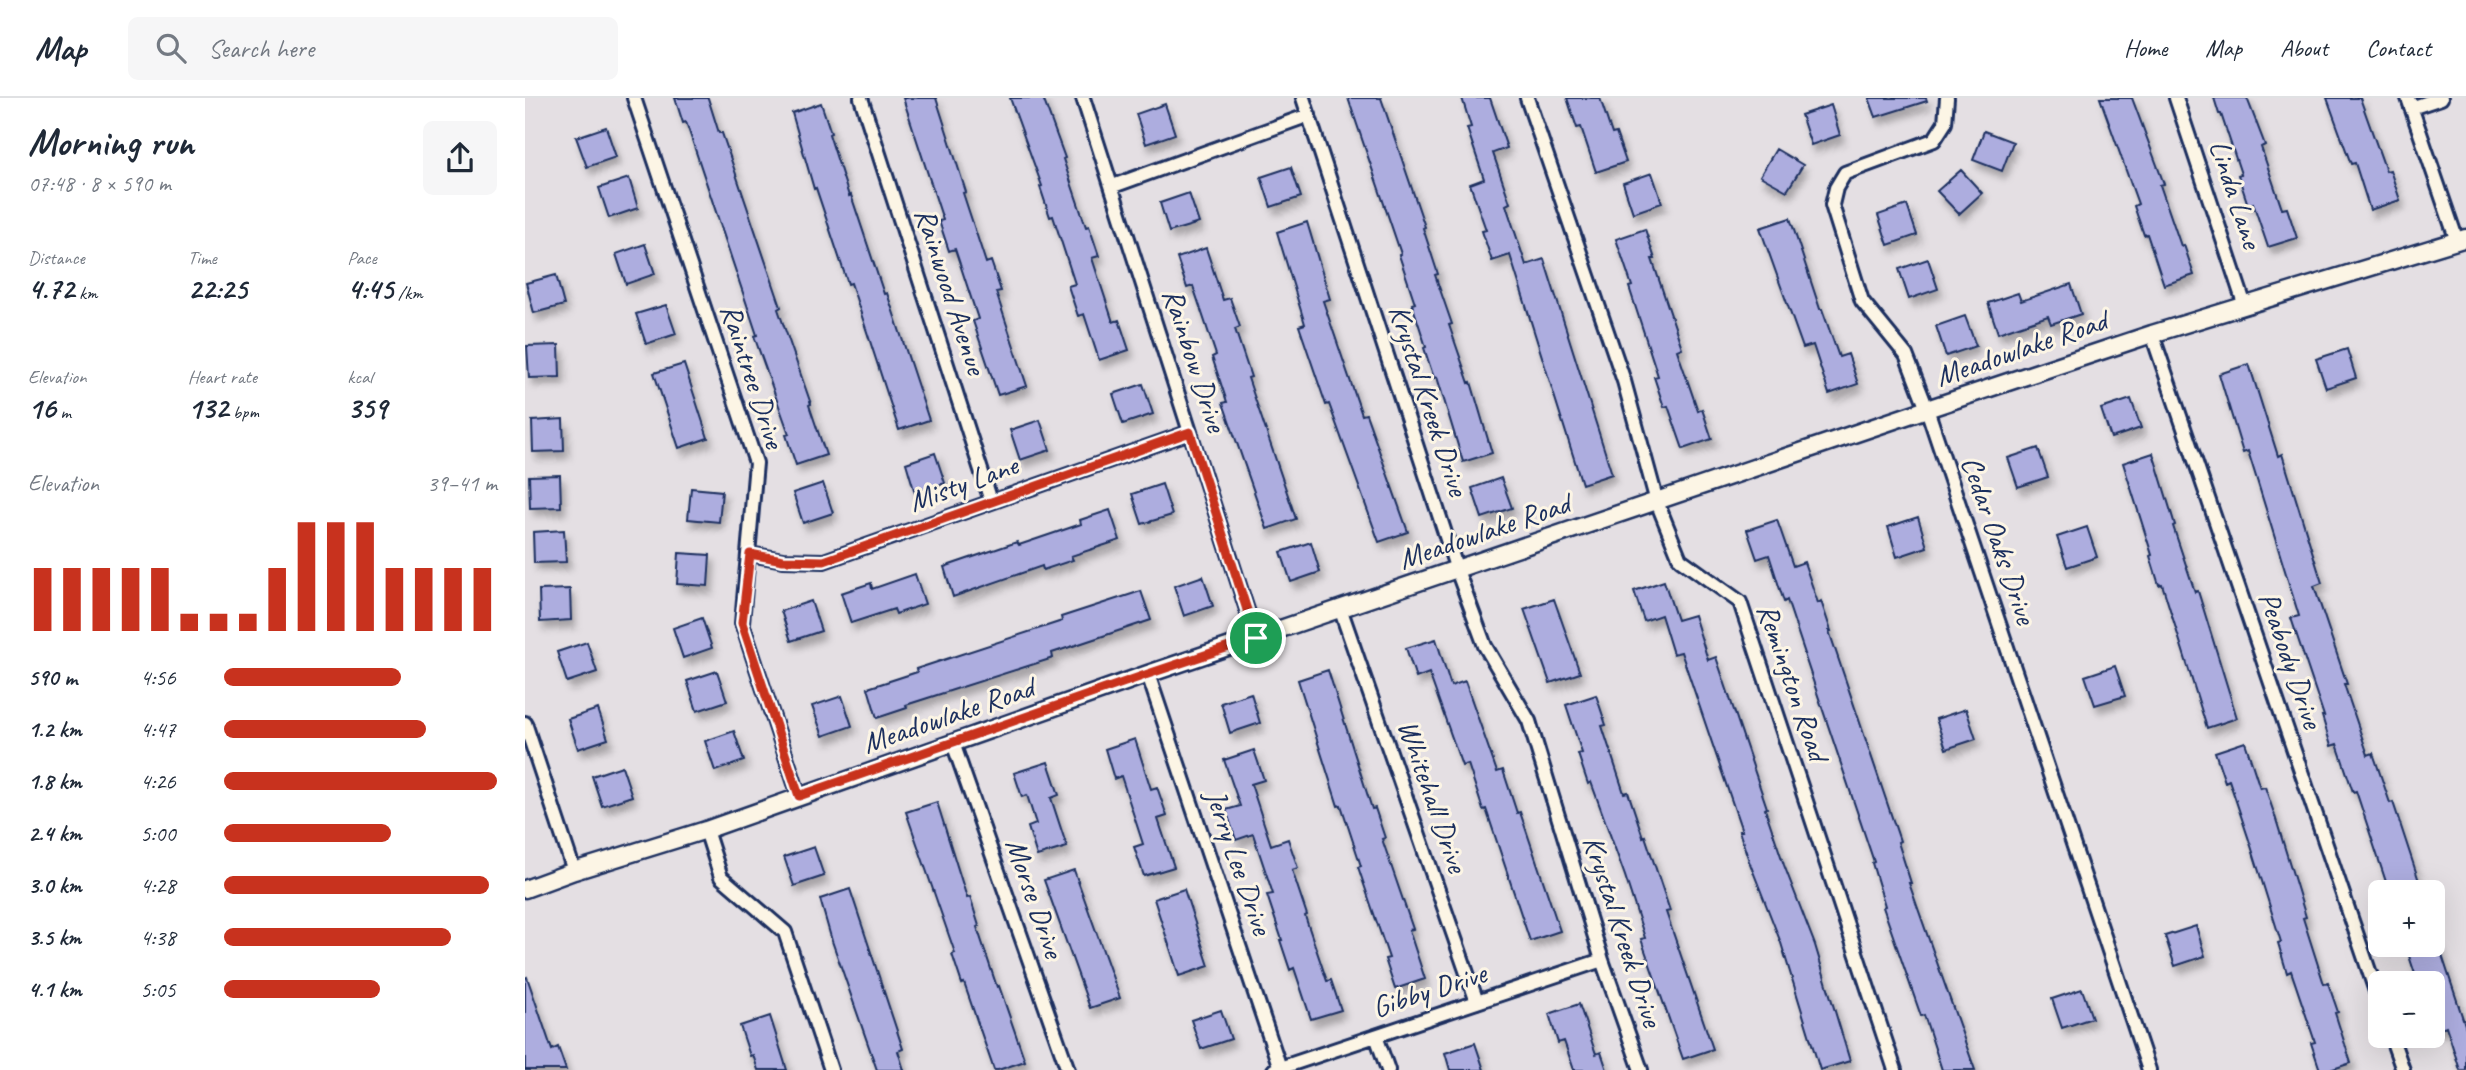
<!DOCTYPE html>
<html lang="en">
<head>
<meta charset="utf-8">
<style>
  body { margin:0; font-family:Caveat,sans-serif; background:#f6f6f7; color:#1f2937; height:100vh; display:flex; flex-direction:column; font-size:26px; white-space:nowrap }
  * { box-sizing:border-box; margin:0 }
  p { font-size:23px; color:#747a83 }
  .icon { flex:none; width:38px; height:38px; fill:none; stroke:currentColor; stroke-width:2; stroke-linecap:round; stroke-linejoin:round }
  .map { position:relative; flex:1; overflow:hidden }
  .details { display:flex; flex-direction:column; background:#fff; width:525px }
  .details>* { flex:none }
  .controls { position:absolute; left:1843px; top:782px; display:grid; gap:14px }
  .controls a { display:grid; place-items:center; width:77px; height:77px; border-radius:10px; background:#fff; box-shadow:0 7px 28px #0002; font-size:35px }
  .pin { position:absolute; display:grid; place-items:center; width:60px; height:60px; color:#fff; margin:-30px; border:4px solid #fff; border-radius:50%; box-shadow:0 2px 7px #0007 }
  .round { display:grid; place-items:center; flex:none; width:74px; height:74px; border-radius:10px; background:#f6f6f7 }
  .summary { display:flex; align-items:center; justify-content:space-between; height:119px; padding:0 28px }
  h1 { font-size:38px; font-weight:700; line-height:52px }
  .metrics { display:grid; grid-template-columns:repeat(3,1fr); gap:10px; height:119px; padding:7px 28px }
  .metrics div { display:grid; align-content:center }
  .metrics b { font-size:30px; font-weight:700 }
  .metrics small { font-size:19px; font-weight:400 }
  .metrics p { font-size:19px }
  .chart { height:196px; padding:14px 28px }
  .chart p { display:flex; justify-content:space-between }
  .chart svg { width:100%; height:126px; margin-top:7px; stroke:#c8321e; stroke-width:6 }
  ul { padding:0 28px; list-style:none; font-size:23px }
  li { display:grid; grid-template-columns:112px 84px 1fr; align-items:center; height:52px }
  li i { height:18px; border-radius:9px; background:#c8321e }
  header { display:flex; align-items:center; gap:42px; box-sizing:border-box; height:98px; padding:0 35px; background:#fff; border-bottom:2px solid #e0e1e3 }
  header strong { font-size:33px }
  nav { display:flex; gap:38px; margin-inline-start:auto; font-size:24px }
  .search { width:490px; height:63px; background:#f6f6f7; display:flex; align-items:center; gap:18px; box-sizing:border-box; padding:0 24px; border-radius:10px; color:#747a83; font-size:26px }
  main { display:flex; flex:1; min-height:0 }
  .map>svg:first-child { display:block }
  .building { fill:#adaddf; stroke:#1b2f5e; stroke-width:2; filter:url(#shadow) }
  .lines { fill:none; stroke-linecap:round; stroke-linejoin:round }
  .minor-casing { stroke:#1b2f5e; stroke-width:18 }
  .tertiary-casing { stroke:#1b2f5e; stroke-width:21 }
  .minor { stroke:#fcf5e5; stroke-width:12 }
  .tertiary { stroke:#fcf5e5; stroke-width:16 }
  .route-casing { stroke:#fff; stroke-width:14 }
  .route { stroke:#c8321e; stroke-width:9 }
  .labels { text-anchor:middle; stroke-width:6; stroke-linejoin:round; paint-order:stroke }
  .street-label { font-size:30px; fill:#1b2f5e; stroke:#fcf5e5 }
</style>
</head>
<body>
<header>
<strong>Map</strong>
<div class="search"><svg class="icon" aria-label="search" viewBox="0 0 24 24"><circle cx="10" cy="10" r="6"/><path d="M15 15l6 6"/></svg>Search here</div>
<nav><a>Home</a><a>Map</a><a>About</a><a>Contact</a></nav>
</header>
<main>
<section class="details">
<div class="summary"><div><h1>Morning run</h1><p>07:48 · 8 × 590 m</p></div><a class="round"><svg class="icon" aria-label="share" viewBox="0 0 24 24"><path d="M12 15V3M7 8l5-5 5 5M5 13v7h14v-7"/></svg></a></div>
<div class="metrics">
<div><p>Distance</p><b>4.72<small> km</small></b></div>
<div><p>Time</p><b>22:25</b></div>
<div><p>Pace</p><b>4:45<small> /km</small></b></div>
</div>
<div class="metrics">
<div><p>Elevation</p><b>16<small> m</small></b></div>
<div><p>Heart rate</p><b>132<small> bpm</small></b></div>
<div><p>kcal</p><b>359</b></div>
</div>
<div class="chart"><p><span>Elevation</span>39–41 m</p>
<svg viewBox="0 0 160 44" preserveAspectRatio="none"><path d="M5 44V22M15 44V22M25 44V22M35 44V22M45 44V22M55 44V38M65 44V38M75 44V38M85 44V22M95 44V6M105 44V6M115 44V6M125 44V22M135 44V22M145 44V22M155 44V22"/></svg>
</div>
<ul>
<li><b>590 m</b>4:56<i style="width:65%"></i></li>
<li><b>1.2 km</b>4:47<i style="width:74%"></i></li>
<li><b>1.8 km</b>4:26<i style="width:100%"></i></li>
<li><b>2.4 km</b>5:00<i style="width:61%"></i></li>
<li><b>3.0 km</b>4:28<i style="width:97%"></i></li>
<li><b>3.5 km</b>4:38<i style="width:83%"></i></li>
<li><b>4.1 km</b>5:05<i style="width:57%"></i></li>
</ul>
</section>
<div class="map">
<svg width="1941" height="972" viewBox="0 0 1941 972">
  <defs>
    <filter id="shadow"><feDropShadow dx="4" dy="7" stdDeviation="3.5" flood-color="#0004"/></filter>
  </defs>
  <rect width="100%" height="100%" fill="#e4dfe3"/>
  <filter id="ink" filterUnits="userSpaceOnUse"><feTurbulence type="fractalNoise" baseFrequency=".0143" numOctaves="2"/><feDisplacementMap in="SourceGraphic" scale="14" xChannelSelector="R" yChannelSelector="G"/><feConvolveMatrix kernelMatrix="1 2 1 2 8 2 1 2 1" color-interpolation-filters="sRGB"/></filter>
  <g filter="url(#ink)">
    <path class="building" d="M150,0H183L194,35H197L256,209L253,211L286,306L284,307L301,357L271,367L261,337L264,336L229,238L232,237L161,24L158,25Z
      M378,0H411L441,94L438,95L461,165L466,163L476,193L471,194L502,288L473,297L448,223L453,221L430,151L424,153L414,123L418,122Z
      M485,0H518L540,60L538,61L561,129L564,128L574,158L567,160L588,224L594,222L604,252L574,262L559,216L553,218L543,188L550,186L528,118L525,119L515,89L517,88Z
      M823,0H856L900,129L898,130L913,176L910,177L927,226L924,227L944,285L946,284L967,355L938,364L912,279L909,280L899,250L901,249L887,206L890,205L874,157L876,156Z
      M937,0H965L982,50L968,55L985,105L981,107L1001,167L1019,161L1087,376L1057,386L985,157L967,163L957,133L961,132L945,86L959,81L942,30L946,29Z
      M1042,0H1075L1087,36L1091,35L1101,64L1071,74L1056,29L1052,30Z
      M1344,0H1401L1402,3L1351,19Z
      M1575,0H1607L1639,86L1635,87L1656,148L1659,147L1669,177L1639,187L1622,136L1619,137L1609,108L1613,106Z
      M1689,0H1722L1740,47L1736,49L1757,111L1762,110L1772,140L1743,149L1728,105L1723,107L1713,77L1716,76L1696,16H1694Z
      M1802,0H1835L1861,73L1865,72L1875,102L1845,112L1830,65L1826,66Z
      M296,5L306,35L304,36L324,98L326,97L359,196L362,195L404,322L374,332L326,185L323,186L291,90L289,91L267,15Z
      M640,6L650,36L621,46L611,16Z
      M1306,7L1315,37L1286,47L1276,17Z
      M81,29L91,59L62,69L51,39Z
      M1459,33L1488,44L1477,73L1448,62Z
      M1251,51L1278,67L1262,93L1235,78Z
      M766,69L776,99L746,109L736,79Z
      M1436,72L1457,95L1434,116L1412,93Z
      M1127,75L1137,105L1108,115L1098,85Z
      M104,80L113,110L84,120L74,90Z
      M664,95L674,125L644,134L635,105Z
      M1382,107L1392,137L1363,147L1353,117Z
      M1265,120L1295,211H1297L1314,259L1323,256L1333,286L1304,296L1288,247L1278,250L1235,130Z
      M782,124L805,201L798,203L837,317L841,316L883,434L854,444L804,306L801,307L774,228L780,226L752,134Z
      M1120,131L1130,161H1127L1157,250L1152,252L1173,313L1177,311L1187,341L1158,351L1143,308L1139,309L1129,279L1133,278L1104,189L1107,188L1091,141Z
      M120,146L130,176L101,186L91,156Z
      M681,150L698,202L705,200L715,229L710,231L726,279L723,280L771,421L742,431L698,305L702,304L687,259L691,257L668,188L662,190L652,160Z
      M1403,161L1413,191L1384,201L1374,171Z
      M31,177L39,207L9,215L1,185Z
      M1546,186L1556,216L1526,226L1523,218L1473,235L1463,205L1493,195L1496,203Z
      M141,207L151,236L121,246L111,216Z
      M1440,218L1451,248L1421,258L1411,228Z
      M34,247L35,279L4,280L2,248Z
      M1822,251L1831,280L1801,290L1791,261Z
      M159,266L183,340L154,350L129,275Z
      M1724,266L1753,358L1757,356L1797,485L1789,488L1822,586H1819L1843,657L1848,655L1865,705L1868,704L1894,783L1864,793L1831,693L1828,694L1812,646L1806,648L1797,618H1799L1766,520L1774,518L1723,353L1718,355L1694,276Z
      M618,286L628,316L598,326L588,296Z
      M1606,301L1616,330L1586,340L1576,311Z
      M38,321L39,353L8,354L7,323Z
      M515,322L525,352L495,362L485,332Z
      M1513,350L1523,379L1493,389L1483,360Z
      M410,355L420,385L390,395L381,365Z
      M1628,355L1650,427L1648,428L1670,494L1673,493L1712,620L1682,630L1637,486L1634,487L1625,458L1627,457L1598,365Z
      M35,377L36,409L5,410L4,378Z
      M976,380L987,410L957,420L947,390Z
      M298,385L308,415L278,425L268,395Z
      M637,386L647,417L617,426L607,396Z
      M166,390L197,393L194,424L163,421Z
      M585,412L595,442L546,458L548,462L518,472L517,468L428,499L419,469L492,444L494,447L556,426L555,422Z
      M1393,419L1402,449L1372,459L1363,429Z
      M1252,422L1268,468L1279,464L1293,505L1296,503L1306,533H1304L1375,743L1373,744L1386,785H1384L1450,972H1417L1399,917L1396,918L1358,809L1360,808L1347,765L1349,764L1279,556H1280L1262,502L1259,504L1244,457L1232,461L1222,432Z
      M1562,429L1572,459L1542,469L1532,439Z
      M39,432L41,464L9,465L8,434Z
      M786,444L795,474L766,484L756,454Z
      M154,455L185,457L183,488L152,486Z
      M390,476L400,506L371,516L369,511L326,525L316,495L346,485L347,491Z
      M678,478L688,508L659,518L649,488Z
      M1139,483L1152,522L1169,517L1183,562L1191,559L1242,710L1240,711L1259,767L1290,847L1325,963L1295,972L1256,845L1224,763L1214,733H1217L1156,554L1148,556L1136,517L1119,523L1109,493Z
      M45,491L46,522L15,524L14,492Z
      M616,493L626,522L527,555L528,560L381,607L382,610L352,620L343,590L392,574L391,571L537,523L536,519Z
      M1029,501L1055,575L1025,585L999,511Z
      M286,503L296,533L266,543L256,513Z
      M177,520L187,550L158,560L148,530Z
      M911,541L926,588L940,583L972,674L978,672L992,715L995,714L1035,833L1005,843L961,711L958,712L943,666L937,668L904,575L891,580L881,550Z
      M62,544L72,574L42,584L32,554Z
      M1590,568L1600,598L1570,607L1560,578Z
      M803,572L847,711L850,710L860,740L857,741L888,831L884,832L900,881L870,891L860,861L864,860L833,769L836,768L816,707L813,708L773,582Z
      M192,573L202,603L172,613L162,583Z
      M726,595L735,625L705,635L696,605Z
      M1071,597L1081,627L1077,628L1099,695L1103,694L1118,739L1120,738L1145,813L1141,814L1188,951L1158,961L1116,841L1120,840L1100,778L1066,684L1063,686L1053,656L1057,655L1041,607Z
      M317,598L327,628L298,638L287,608Z
      M73,611L83,641L53,651L43,621Z
      M1441,611L1451,641L1421,651L1411,621Z
      M209,633L219,663L190,673L180,643Z
      M610,641L626,691L632,689L642,718L633,721L649,769L619,778L609,749L618,746L596,678L589,681L580,651Z
      M1720,644L1735,690L1740,689L1750,718L1781,819L1778,820L1799,886L1803,885L1813,914L1810,915L1826,965L1805,972H1795L1786,945L1790,944L1766,873L1762,875L1753,845L1756,844L1726,748L1704,682L1700,684L1690,654Z
      M729,652L739,682L726,686L746,747L763,741L773,770L767,772L782,817L780,818L802,883L806,882L816,912L786,921L769,870L765,872L755,842H757L742,797L748,796L728,736L711,742L701,712L715,708L699,662Z
      M523,664L534,697L526,700L542,749L512,758L503,729L511,726L502,697L497,699L489,675Z
      M97,668L107,698L77,708L67,678Z
      M412,704L442,800L445,799L454,828L452,829L472,889L474,888L500,963L473,972H469L439,885L437,886L427,856L430,855L381,714Z
      M289,749L299,778L269,788L259,759Z
      M549,772L595,900L565,910L519,782Z
      M325,791L378,951L373,953L379,972H352L307,843L295,801Z
      M659,791L684,868L654,878L629,801Z
      M1671,828L1680,858L1650,868L1640,838Z
      M1913,845L1941,930V972H1935L1921,928L1908,933V880L1893,885L1883,855Z
      M2,879L27,952L33,949L41,972H0V880Z
      M1557,891L1567,920L1537,930L1527,901Z
      M1054,906L1071,956L1076,954L1082,972H1049L1039,943L1033,945L1024,916Z
      M696,912L706,941L676,951L666,922Z
      M245,918L262,972H233L228,957L225,958L215,928Z
      M950,945L959,972H925L920,955Z"/>
    <g class="lines">
      <defs>
        <path id="minor" d="M109,0L231,365L217,525L274,698
          M336,0L466,403
          M558,0L731,540
          M778,0L932,472L960,548L1004,623L1077,862L1116,972
          M1002,0L1099,283L1132,404L1155,461L1215,504L1370,972
          M1422,0L1420,25L1409,42L1320,75L1311,90L1307,107L1337,203L1381,257L1402,311L1624,972
          M1651,0L1720,208
          M1883,0L1932,143
          M1886,10L1916,0
          M588,88L784,17
          M1627,236L1855,905
          M225,456L258,462L299,463L665,334
          M815,510L952,904
          M623,576L755,970
          M0,625L49,773
          M428,645L543,972
          M181,732L196,779L260,834L306,972
          M851,938L863,972
          M1866,938L1878,972
          M749,972L1077,862"/>
        <path id="tertiary" d="M0,791L49,773L181,732L623,576L1402,311L1627,236L1941,140"/>
      </defs>
      <use href="#minor" class="minor-casing"/>
      <use href="#tertiary" class="tertiary-casing"/>
      <use href="#minor" class="minor"/>
      <use href="#tertiary" class="tertiary"/>
    </g>
  </g>
  <g class="lines" filter="url(#ink)">
    <defs>
      <path id="route" d="M665,334L731,540L623,576L274,698L217,525L225,456L258,462L299,463Z"/>
    </defs>
    <use href="#route" class="route-casing"/>
    <use href="#route" class="route"/>
  </g>
  <g class="labels">
    <g class="street-label">
      <text transform="translate(1711 96) rotate(72)" y="10">Linda Lane</text>
      <text transform="translate(426 193) rotate(72)" y="10">Rainwood Avenue</text>
      <text transform="translate(1496 250) rotate(-19)" y="10">Meadowlake Road</text>
      <text transform="translate(670 262) rotate(72)" y="10">Rainbow Drive</text>
      <text transform="translate(228 278) rotate(72)" y="10">Raintree Drive</text>
      <text transform="translate(904 302) rotate(72)" y="10">Krystal Kreek Drive</text>
      <text transform="translate(438 385) rotate(-20)" y="10">Misty Lane</text>
      <text transform="translate(959 433) rotate(-19)" y="10">Meadowlake Road</text>
      <text transform="translate(1474 442) rotate(71)" y="10">Cedar Oaks Drive</text>
      <text transform="translate(1766 562) rotate(71)" y="10">Peabody Drive</text>
      <text transform="translate(1268 584) rotate(71)" y="10">Remington Road</text>
      <text transform="translate(423 617) rotate(-19)" y="10">Meadowlake Road</text>
      <text transform="translate(908 698) rotate(71)" y="10">Whitehall Drive</text>
      <text transform="translate(714 764) rotate(71)" y="10">Jerry Lee Drive</text>
      <text transform="translate(510 800) rotate(71)" y="10">Morse Drive</text>
      <text transform="translate(1098 833) rotate(72)" y="10">Krystal Kreek Drive</text>
      <text transform="translate(904 892) rotate(-18)" y="10">Gibby Drive</text>
    </g>
  </g>
</svg>
<div class="controls">
<a>+</a>
<a>−</a>
</div>
<div class="pin" style="left:731px;top:540px;background:#1e9e55"><svg class="icon" aria-label="arrive" viewBox="0 0 24 24"><path d="M6 21V4h12l-3 4 3 4H6"/></svg></div>
</div>
</main>
</body>
</html>
